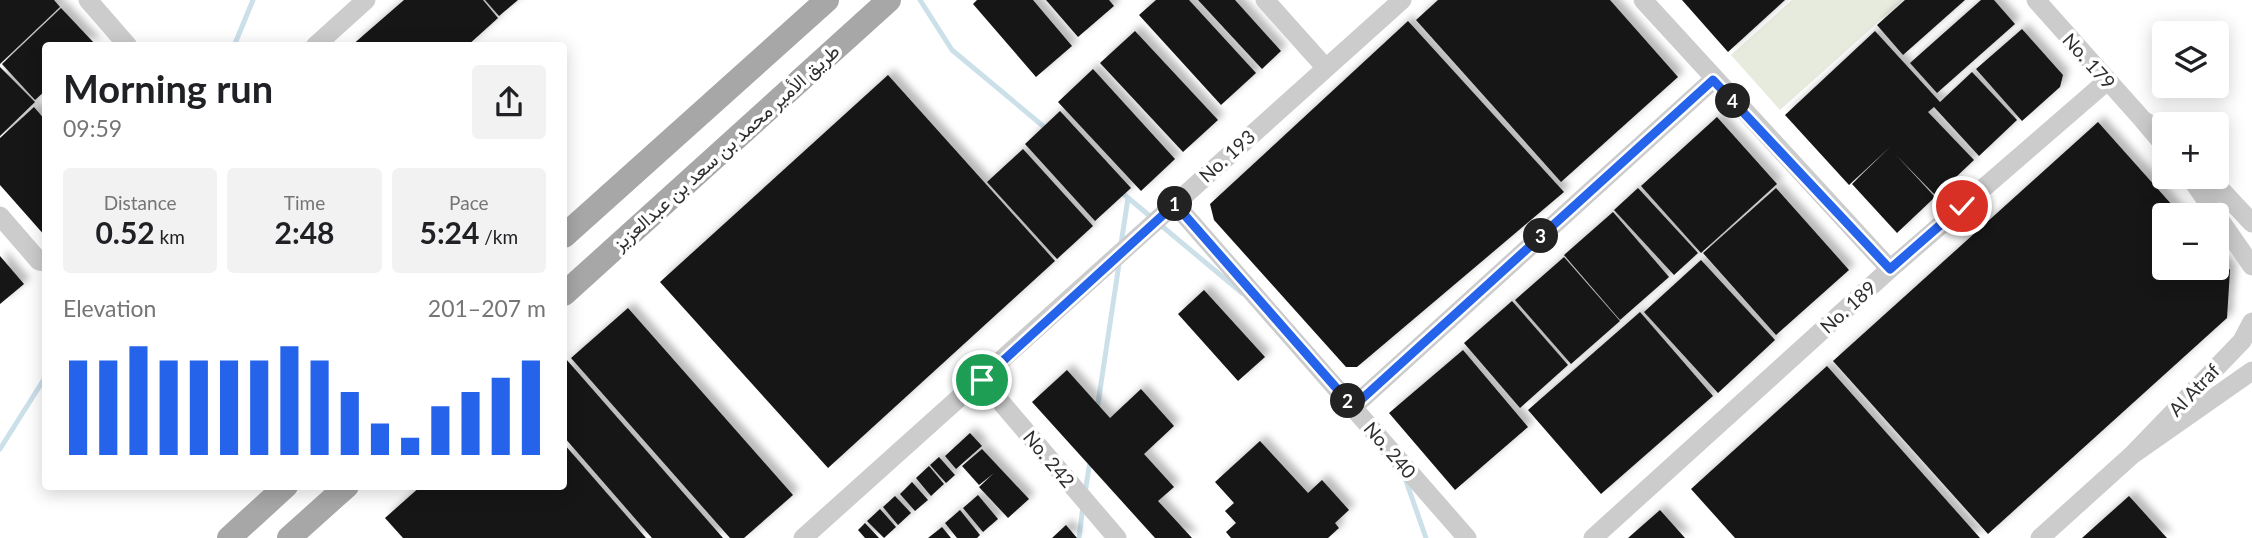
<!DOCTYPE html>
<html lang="en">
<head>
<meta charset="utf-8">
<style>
  body { margin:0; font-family:Lato,Vazirmatn,sans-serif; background:#f2f2f2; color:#202124; height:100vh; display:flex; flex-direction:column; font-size:26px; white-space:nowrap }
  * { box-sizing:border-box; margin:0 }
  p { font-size:23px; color:#757577 }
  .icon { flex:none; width:38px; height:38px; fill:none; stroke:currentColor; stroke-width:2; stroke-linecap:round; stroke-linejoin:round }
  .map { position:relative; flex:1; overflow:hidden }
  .panel { position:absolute; left:42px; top:42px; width:525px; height:448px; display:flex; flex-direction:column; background:#fff; border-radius:7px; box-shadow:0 4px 18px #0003 }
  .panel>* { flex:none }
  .tools { position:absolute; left:2152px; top:21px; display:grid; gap:14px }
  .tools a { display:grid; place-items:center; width:77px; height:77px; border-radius:7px; background:#fff; box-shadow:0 4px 18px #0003; font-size:35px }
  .pin { position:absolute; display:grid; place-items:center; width:60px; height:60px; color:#fff; margin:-30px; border:4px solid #fff; border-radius:50%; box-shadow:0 2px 7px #0007 }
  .km { position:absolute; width:35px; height:35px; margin:-18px; border-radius:50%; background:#222; color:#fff; font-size:19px; line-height:35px; text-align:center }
  .round { display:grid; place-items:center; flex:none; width:74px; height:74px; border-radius:7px; background:#f2f2f2 }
  .head { display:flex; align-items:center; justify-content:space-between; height:119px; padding:0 21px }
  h1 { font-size:38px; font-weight:700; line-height:52px }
  .figures { display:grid; grid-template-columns:repeat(3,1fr); gap:10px; height:119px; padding:7px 21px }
  .figures div { display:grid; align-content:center; border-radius:7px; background:#f2f2f2; text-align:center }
  .figures b { font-size:30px; font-weight:700 }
  .figures small { font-size:19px; font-weight:400 }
  .figures p { font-size:19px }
  .chart { height:196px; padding:14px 21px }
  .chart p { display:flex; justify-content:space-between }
  .chart svg { width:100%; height:126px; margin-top:7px; stroke:#2563eb; stroke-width:6 }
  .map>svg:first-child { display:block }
  .green { fill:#e6ebde }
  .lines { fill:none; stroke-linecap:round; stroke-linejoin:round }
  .stream { stroke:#cce0ea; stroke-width:5 }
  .building { fill:#161616; filter:url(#shadow) }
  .minor { stroke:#ccc; stroke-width:19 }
  .major { stroke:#a7a7a7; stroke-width:24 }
  .route-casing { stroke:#fff; stroke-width:14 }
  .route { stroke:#2563eb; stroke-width:9 }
  .labels { text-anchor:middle; stroke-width:7; stroke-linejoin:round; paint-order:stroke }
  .street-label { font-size:19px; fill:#2f2f2f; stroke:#fff }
</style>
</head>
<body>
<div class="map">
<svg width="2252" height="538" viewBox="0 0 2252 538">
  <defs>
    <filter id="shadow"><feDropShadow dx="6" dy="-6" stdDeviation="3.5" flood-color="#0004"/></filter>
  </defs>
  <rect width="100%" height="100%" fill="#fff"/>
  <path class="green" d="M1792,0H1903L1780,110L1731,55Z"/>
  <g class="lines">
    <path class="stream" d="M920,0L952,50L1049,131
      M234,46L253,0
      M1121,192L1242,293
      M1121,244L1128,198
      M1097,410L1119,264
      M0,449L46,376
      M1405,478L1426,538
      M1085,493L1090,461
      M1079,538L1083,506"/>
  </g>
  <path class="building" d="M0,0H54L60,7L0,64Z
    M404,0H483L498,18L467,46H351Z
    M485,0H518L499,16Z
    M977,0H1033L1072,46L1036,77L973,4Z
    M1046,0H1109L1114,6L1078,37Z
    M1156,0H1189L1256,73L1221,105L1139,15Z
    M1198,0H1235L1281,51L1262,69Z
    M1438,0H1610L1678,77L1561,182L1416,20Z
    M1682,0H1785L1728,52Z
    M1905,0H1965L1903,55L1877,25Z
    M1981,0H1994L2015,24L1937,93L1910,63Z
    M61,8L95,44L46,46V90L35,100L2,64Z
    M1408,21L1564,192L1357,367H1346L1214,220L1210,204Z
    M2022,29L2063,75L2060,87L2022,121L1976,69Z
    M1135,31L1218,120L1183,152L1100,63Z
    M1875,31L1940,102L1972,72L2017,120L1979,156L1934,107L1928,112L1974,160L1936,196L1896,155L1935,197L1897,233L1852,184L1890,147L1849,185L1785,115Z
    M0,67L35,102L0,136Z
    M1093,69L1175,159L1141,191L1058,102Z
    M888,75L1055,261L828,468L660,282Z
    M34,107L46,121V237L0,185V138Z
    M1060,111L1131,188L1095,221L1025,144Z
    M1717,117L1777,184L1701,253L1641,186Z
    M2098,122L2181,215H2165V268H2217V255L2230,270L2227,318L1988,534L1833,361Z
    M1023,149L1093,226L1057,259L987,182Z
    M1638,188L1698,253L1674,275L1614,210Z
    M1776,188L1849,270L1776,335L1703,253Z
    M1613,212L1669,277L1620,320L1564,255Z
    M0,256L24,284L0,304Z
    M1564,257L1620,321L1571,364L1515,300Z
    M1701,260L1775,340L1718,393L1644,312Z
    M1204,290L1265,357L1238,381L1178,314Z
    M1512,301L1568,365L1520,408L1464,343Z
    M628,308L793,495L744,538H730L571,358Z
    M1640,312L1713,396L1601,494L1528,410Z
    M1463,350L1528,427L1455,490L1389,413Z
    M566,359L723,538H652L564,437Z
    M1827,366L1980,538H1735L1691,489Z
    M1067,370L1110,418L1141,389L1174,426L1144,454L1174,487L1158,501L1192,538H1155L1032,402Z
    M970,433L982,446L956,469L945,456Z
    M1260,441L1308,493L1322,480L1349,510L1335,523L1339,528L1328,538H1231L1226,532L1236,523L1225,511L1234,503L1215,482Z
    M564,444L646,538H403L385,518L421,486H564Z
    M982,449L1029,499L1008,518L979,487L994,473L979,485L962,466Z
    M939,457L955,475L946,483L930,465Z
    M929,466L944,484L931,496L916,478Z
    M912,482L928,500L915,511L900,494Z
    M978,495L998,519L983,532L963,508Z
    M895,496L911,513L898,525L883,507Z
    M2129,496L2167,538H2082Z
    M880,509L896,527L884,538L867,521Z
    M960,510L980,535L977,538H957L945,523Z
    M1660,510L1685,538H1628Z
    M865,523L879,538H865L858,530Z
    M1066,525L1077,538H1052Z
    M942,527L951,538H928Z"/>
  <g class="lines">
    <path class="minor" d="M88,0L128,46
      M1265,0L1325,67
      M1643,0L1890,269
      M2036,0L2143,120
      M315,46L366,0
      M2165,134L2143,120L2165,146
      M2190,177L2252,266
      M2209,177L2252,223
      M1175,204L1467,538
      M0,216L39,261L46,262
      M2252,322L2242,341L2132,455L2252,371
      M982,380L1117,538
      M1353,407L1713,80
      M803,538L1402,0
      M1593,538L1890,269L2107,81
      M2040,538L2132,455"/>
    <path class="major" d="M564,236L827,0
      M564,294L889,0
      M229,538L286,486
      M289,538L347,486"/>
  </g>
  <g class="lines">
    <defs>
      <path id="route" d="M982,380L1175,204L1353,407L1713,80L1890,269L1962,206"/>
    </defs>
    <use href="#route" class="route-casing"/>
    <use href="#route" class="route"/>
  </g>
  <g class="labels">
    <g class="street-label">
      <text transform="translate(2089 61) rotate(48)" y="7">No. 179</text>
      <text transform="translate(726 147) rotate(-42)" y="7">طريق الأمير محمد بن سعد بن عبدالعزيز</text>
      <text transform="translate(1227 156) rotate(-42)" y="7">No. 193</text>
      <text transform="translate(1848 307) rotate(-42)" y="7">No. 189</text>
      <text transform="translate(2194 390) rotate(-46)" y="7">Al Atraf</text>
      <text transform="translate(1390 450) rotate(49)" y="7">No. 240</text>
      <text transform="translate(1049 459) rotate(50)" y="7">No. 242</text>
    </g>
  </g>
</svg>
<div class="tools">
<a><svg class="icon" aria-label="layers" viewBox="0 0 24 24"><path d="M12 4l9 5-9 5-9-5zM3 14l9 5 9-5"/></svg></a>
<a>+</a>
<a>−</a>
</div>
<div class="pin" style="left:982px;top:380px;background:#1e9e55"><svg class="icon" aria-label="arrive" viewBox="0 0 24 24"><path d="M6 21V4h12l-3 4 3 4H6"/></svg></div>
<div class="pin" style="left:1962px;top:206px;background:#d93025"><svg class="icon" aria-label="check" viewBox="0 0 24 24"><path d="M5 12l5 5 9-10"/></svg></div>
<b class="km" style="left:1175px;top:204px">1</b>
<b class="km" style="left:1348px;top:401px">2</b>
<b class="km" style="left:1541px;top:236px">3</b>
<b class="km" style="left:1733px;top:101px">4</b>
<section class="panel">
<div class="head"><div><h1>Morning run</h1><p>09:59</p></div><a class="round"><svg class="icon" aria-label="share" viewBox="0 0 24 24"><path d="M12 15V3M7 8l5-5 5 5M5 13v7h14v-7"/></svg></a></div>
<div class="figures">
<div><p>Distance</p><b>0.52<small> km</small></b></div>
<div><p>Time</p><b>2:48</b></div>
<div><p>Pace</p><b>5:24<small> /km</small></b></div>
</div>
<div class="chart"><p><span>Elevation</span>201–207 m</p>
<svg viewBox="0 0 160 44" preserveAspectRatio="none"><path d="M5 44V11M15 44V11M25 44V6M35 44V11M45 44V11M55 44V11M65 44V11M75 44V6M85 44V11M95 44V22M105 44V33M115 44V38M125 44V27M135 44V22M145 44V17M155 44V11"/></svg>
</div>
</section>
</div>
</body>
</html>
